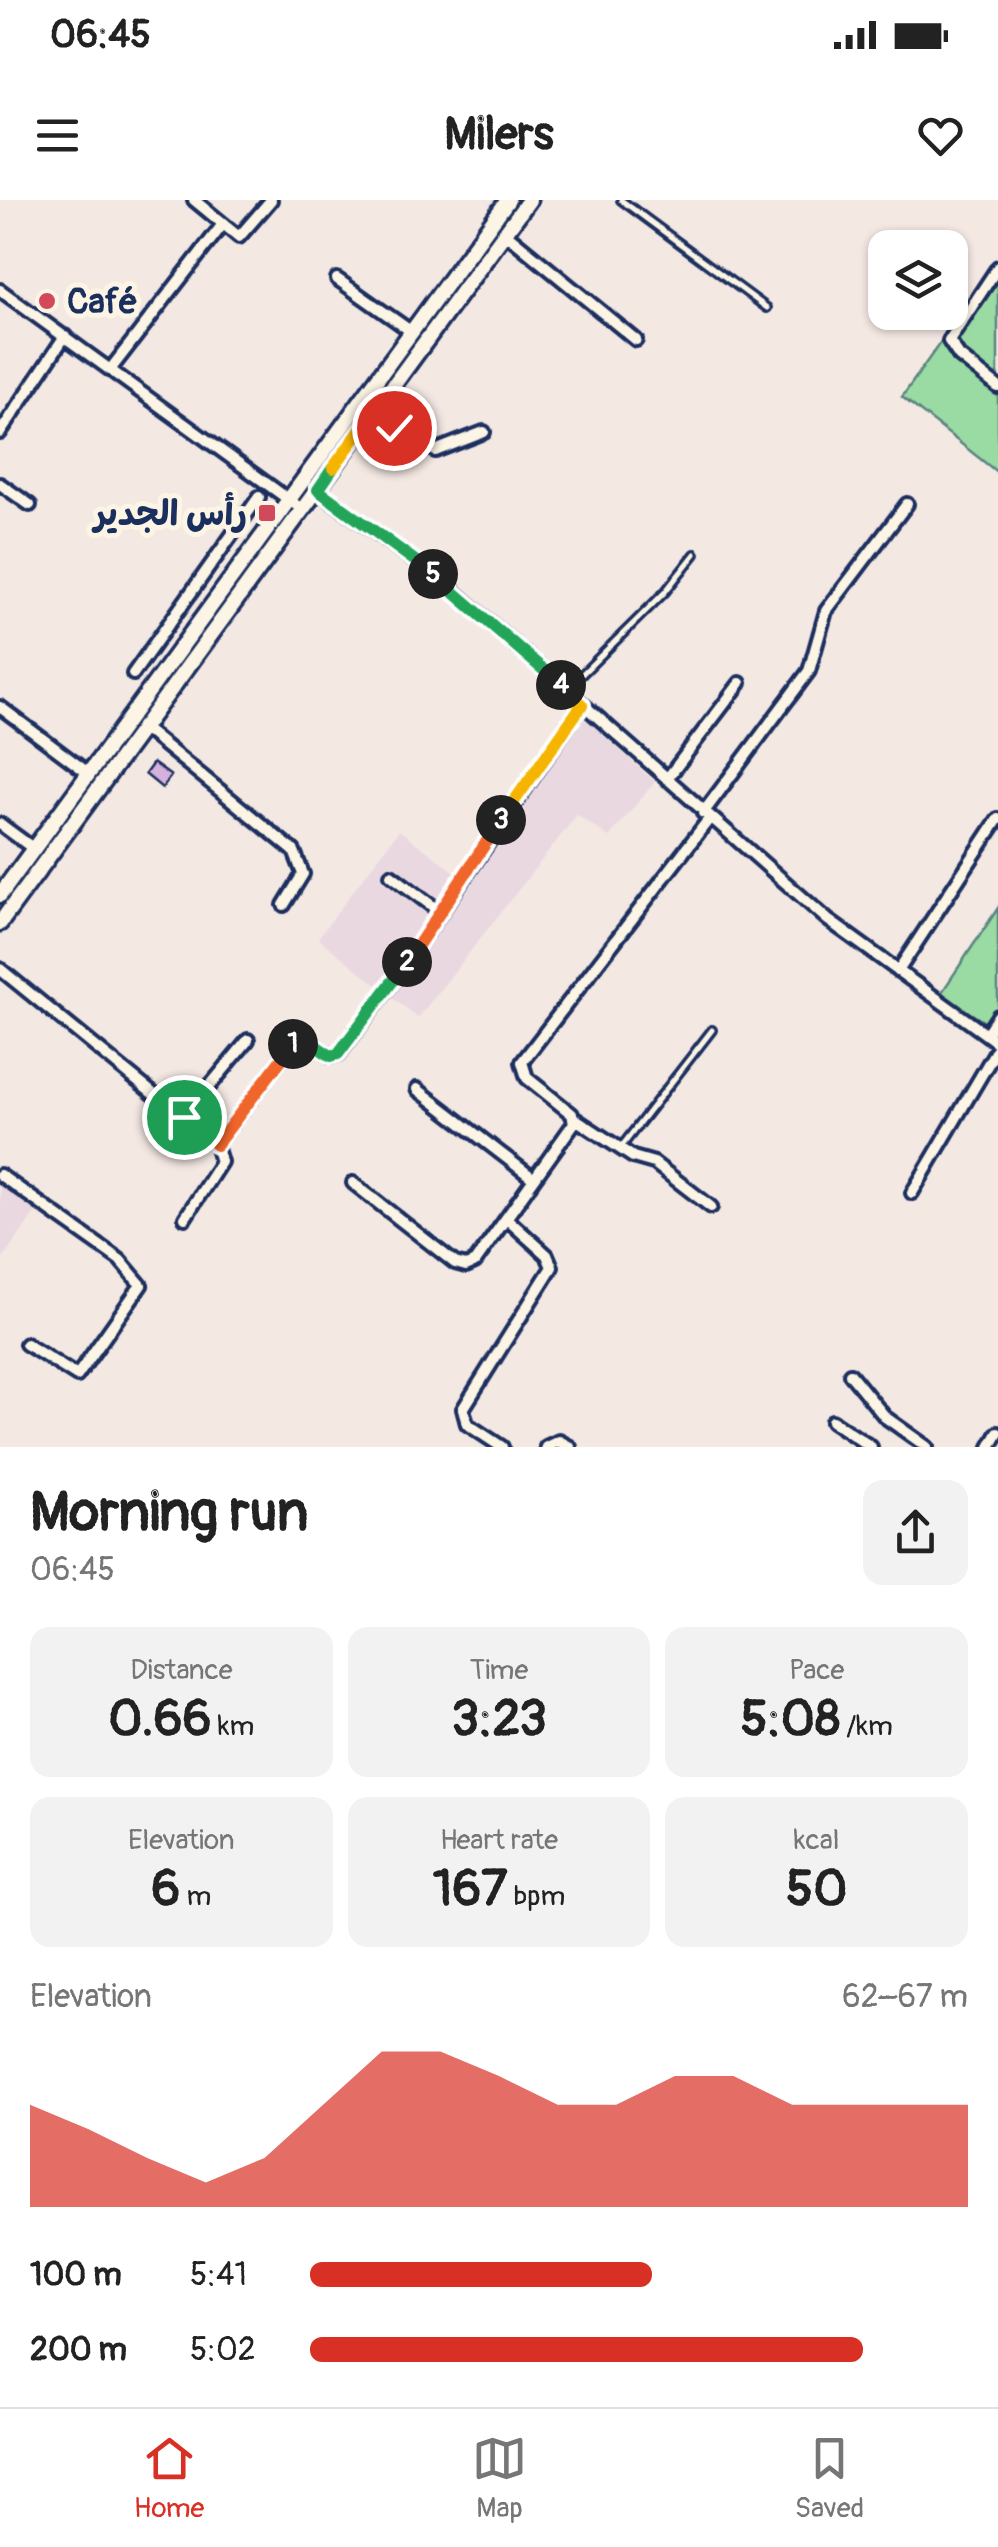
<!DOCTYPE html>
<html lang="en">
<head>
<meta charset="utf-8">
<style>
  body { margin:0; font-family:Pangolin,"Playpen Sans Arabic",sans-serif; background:#f2f2f2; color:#222; height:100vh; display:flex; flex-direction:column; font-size:38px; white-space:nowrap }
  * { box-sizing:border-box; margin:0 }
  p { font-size:32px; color:#767676 }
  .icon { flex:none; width:55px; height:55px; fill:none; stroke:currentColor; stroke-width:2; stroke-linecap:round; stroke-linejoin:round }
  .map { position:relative; height:1247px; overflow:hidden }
  .details { display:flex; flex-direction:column; background:#fff; flex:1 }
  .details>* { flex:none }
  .buttons { position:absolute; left:868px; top:30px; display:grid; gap:20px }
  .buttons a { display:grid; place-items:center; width:100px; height:100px; border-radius:20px; background:#fff; box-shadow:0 2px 8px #0004; font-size:50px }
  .pin { position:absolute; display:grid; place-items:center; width:85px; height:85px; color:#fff; margin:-42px; border:5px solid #fff; border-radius:50%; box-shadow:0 2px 10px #0007 }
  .km { position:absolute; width:50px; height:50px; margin:-25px; border-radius:50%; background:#222; color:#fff; font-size:28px; line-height:50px; text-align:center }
  .round { display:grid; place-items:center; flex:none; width:105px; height:105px; border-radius:20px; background:#f2f2f2 }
  .head { display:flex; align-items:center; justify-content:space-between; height:170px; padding:0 30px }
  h1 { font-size:55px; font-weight:800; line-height:75px }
  .metrics { display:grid; grid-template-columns:repeat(3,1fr); gap:15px; height:170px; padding:10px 30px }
  .metrics div { display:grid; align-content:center; border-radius:20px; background:#f2f2f2; text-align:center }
  .metrics b { font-size:50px; font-weight:800 }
  .metrics small { font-size:28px; font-weight:400 }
  .metrics p { font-size:28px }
  .chart { height:280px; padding:20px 30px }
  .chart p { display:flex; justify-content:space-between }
  .chart svg { width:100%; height:180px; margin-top:10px; fill:#d93025; opacity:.7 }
  ul { padding:0 30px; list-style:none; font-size:32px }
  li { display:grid; grid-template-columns:160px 120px 1fr; align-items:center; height:75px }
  li i { height:25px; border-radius:12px; background:#d93025 }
  .status { display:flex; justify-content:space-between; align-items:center; height:70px; padding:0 50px; background:#fff; direction:ltr }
  .status svg { height:28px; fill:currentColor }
  header { display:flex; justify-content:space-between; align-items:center; height:130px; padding:0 30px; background:#fff; font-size:45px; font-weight:800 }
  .menu { display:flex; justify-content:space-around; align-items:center; height:140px; border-top:2px solid #e0e0e0; background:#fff; font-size:28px; color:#767676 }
  .menu a { display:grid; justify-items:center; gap:5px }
  .menu .active { color:#d93025 }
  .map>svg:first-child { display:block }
  .built { fill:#ead8e1 }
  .green { fill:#9adaa3; stroke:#5a8480; stroke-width:2.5 }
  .building { fill:#d4b2dd; stroke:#1b2f5e; stroke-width:2.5 }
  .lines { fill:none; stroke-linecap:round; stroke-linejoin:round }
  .lane-casing { stroke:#1b2f5e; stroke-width:12 }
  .street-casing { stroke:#1b2f5e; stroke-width:18 }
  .secondary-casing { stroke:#1b2f5e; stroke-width:21 }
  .lane { stroke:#fcf5e5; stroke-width:5 }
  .street { stroke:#fcf5e5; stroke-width:10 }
  .secondary { stroke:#fcf5e5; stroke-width:14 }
  .split-1-casing { stroke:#fff; stroke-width:20 }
  .split-2-casing { stroke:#fff; stroke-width:20 }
  .split-3-casing { stroke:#fff; stroke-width:20 }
  .split-4-casing { stroke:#fff; stroke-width:20 }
  .split-5-casing { stroke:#fff; stroke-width:20 }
  .split-6-casing { stroke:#fff; stroke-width:20 }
  .split-7-casing { stroke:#fff; stroke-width:20 }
  .split-1 { stroke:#f0652b; stroke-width:12 }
  .split-2 { stroke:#22a559; stroke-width:12 }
  .split-3 { stroke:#f0652b; stroke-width:12 }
  .split-4 { stroke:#f5b400; stroke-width:12 }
  .split-5 { stroke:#22a559; stroke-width:12 }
  .split-6 { stroke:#22a559; stroke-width:12 }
  .split-7 { stroke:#f5b400; stroke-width:12 }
  .poi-dot { fill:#d1495b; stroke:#fcf5e5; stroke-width:4 }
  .labels { text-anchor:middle; stroke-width:10; stroke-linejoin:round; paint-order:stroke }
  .poi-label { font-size:35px; font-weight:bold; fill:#1b2f5e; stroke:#fcf5e5; text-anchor:start }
</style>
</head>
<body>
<div class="status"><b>06:45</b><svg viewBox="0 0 49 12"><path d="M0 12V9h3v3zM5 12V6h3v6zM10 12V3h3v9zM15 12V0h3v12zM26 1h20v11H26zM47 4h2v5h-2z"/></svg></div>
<header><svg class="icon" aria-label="menu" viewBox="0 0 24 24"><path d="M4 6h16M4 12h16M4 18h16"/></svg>Milers<svg class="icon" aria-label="heart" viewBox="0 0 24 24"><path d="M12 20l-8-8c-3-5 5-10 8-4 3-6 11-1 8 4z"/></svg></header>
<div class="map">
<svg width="998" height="1247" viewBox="0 0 998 1247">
  <rect width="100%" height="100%" fill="#f4e8e3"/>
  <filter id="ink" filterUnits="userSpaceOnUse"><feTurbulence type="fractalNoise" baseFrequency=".01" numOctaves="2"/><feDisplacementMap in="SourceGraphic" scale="20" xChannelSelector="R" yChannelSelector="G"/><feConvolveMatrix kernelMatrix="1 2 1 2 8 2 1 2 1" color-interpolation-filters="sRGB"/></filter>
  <g filter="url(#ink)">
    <path class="built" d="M575,509L655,582L609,637L577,615L418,818L318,738L399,630L458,674Z
      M0,977L40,1006L0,1063Z"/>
    <path class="green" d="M998,60V273L902,197Z
      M998,708V830L940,795Z"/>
    <path class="building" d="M153,563L171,576L162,588L145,574Z"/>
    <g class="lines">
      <defs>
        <path id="lane" d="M621,0L767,108
          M568,488L665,392L695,354
          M622,946L712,830"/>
        <path id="street" d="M194,0L239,37L271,0
          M505,33L636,140
          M998,67L949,141L959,156L998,187
          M337,79L412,132
          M0,90L303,310
          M110,170L223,24
          M374,212L435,251L484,232
          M0,233L65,136
          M0,284L30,305
          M313,287L445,383L828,720L998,843
          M133,474L259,297
          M0,507L88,573
          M141,526L294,651L303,674L284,705
          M667,579L740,483
          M703,613L809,471L826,411L907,304
          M0,624L34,649
          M391,675L439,711
          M0,769L216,945L221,962L185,1018
          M898,771L998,619
          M987,833L998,816
          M417,889L534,979
          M184,917L248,840
          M574,918L633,957L654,963L711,1007
          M216,945L297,839L304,838L331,856L339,854L401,771L582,505
          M0,975L120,1060L141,1085L77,1176L26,1144
          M353,983L455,1063L466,1066L475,1062L574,923L572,914L527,878L522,862L709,619
          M912,993L998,847
          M850,1174L885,1217L927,1247
          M832,1221L871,1247
          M502,1247L467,1224L463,1209L552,1067L547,1055L507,1019
          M546,1247L559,1241L570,1247
          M990,1247L998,1233"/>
        <path id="secondary" d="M0,695L508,0
          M0,723L529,0"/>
      </defs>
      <use href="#lane" class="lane-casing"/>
      <use href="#street" class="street-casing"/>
      <use href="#secondary" class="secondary-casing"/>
      <use href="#lane" class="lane"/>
      <use href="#street" class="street"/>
      <use href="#secondary" class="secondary"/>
    </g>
  </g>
  <g class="lines" filter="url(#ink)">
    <defs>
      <path id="split-1" d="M184,917L216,945L293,844"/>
      <path id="split-2" d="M293,844L304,838L331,856L338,854L407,762"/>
      <path id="split-3" d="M407,762L501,620"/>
      <path id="split-4" d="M501,620L582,505L561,485"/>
      <path id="split-5" d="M433,374L561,485"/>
      <path id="split-6" d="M333,268L318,290L433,374"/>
      <path id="split-7" d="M333,268L374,212L394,228"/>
    </defs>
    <use href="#split-1" class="split-1-casing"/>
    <use href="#split-2" class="split-2-casing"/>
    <use href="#split-3" class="split-3-casing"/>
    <use href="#split-4" class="split-4-casing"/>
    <use href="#split-5" class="split-5-casing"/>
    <use href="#split-6" class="split-6-casing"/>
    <use href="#split-7" class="split-7-casing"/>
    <use href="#split-1" class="split-1"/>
    <use href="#split-2" class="split-2"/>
    <use href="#split-3" class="split-3"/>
    <use href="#split-4" class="split-4"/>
    <use href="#split-5" class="split-5"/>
    <use href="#split-6" class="split-6"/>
    <use href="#split-7" class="split-7"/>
  </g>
  <g class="poi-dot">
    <circle cx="47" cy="101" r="10"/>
    <rect x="257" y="303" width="20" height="20" rx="5"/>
  </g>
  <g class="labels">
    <g class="poi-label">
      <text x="67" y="113">Café</text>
      <text x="247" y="325" text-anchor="end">رأس الجدير</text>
    </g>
  </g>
</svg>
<div class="buttons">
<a><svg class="icon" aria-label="layers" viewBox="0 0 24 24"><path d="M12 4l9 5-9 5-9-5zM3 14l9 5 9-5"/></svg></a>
</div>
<div class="pin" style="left:184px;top:917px;background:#1e9e55"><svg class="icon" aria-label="arrive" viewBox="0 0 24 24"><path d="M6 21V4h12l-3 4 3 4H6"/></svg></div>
<div class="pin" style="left:394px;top:228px;background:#d93025"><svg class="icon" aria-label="check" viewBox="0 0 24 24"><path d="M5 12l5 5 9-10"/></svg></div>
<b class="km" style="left:293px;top:844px">1</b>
<b class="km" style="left:407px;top:762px">2</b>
<b class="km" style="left:501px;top:620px">3</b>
<b class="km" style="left:561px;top:485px">4</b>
<b class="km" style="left:433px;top:374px">5</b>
</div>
<section class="details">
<div class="head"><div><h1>Morning run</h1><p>06:45</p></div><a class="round"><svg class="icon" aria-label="share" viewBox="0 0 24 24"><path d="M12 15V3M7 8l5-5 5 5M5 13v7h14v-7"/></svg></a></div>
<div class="metrics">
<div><p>Distance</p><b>0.66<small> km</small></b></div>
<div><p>Time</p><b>3:23</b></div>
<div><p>Pace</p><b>5:08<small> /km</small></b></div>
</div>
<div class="metrics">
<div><p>Elevation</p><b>6<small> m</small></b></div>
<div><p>Heart rate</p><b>167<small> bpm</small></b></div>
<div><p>kcal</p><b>50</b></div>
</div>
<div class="chart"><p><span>Elevation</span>62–67 m</p>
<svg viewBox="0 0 160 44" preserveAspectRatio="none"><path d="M0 44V19L10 25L20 32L30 38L40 32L50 19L60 6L70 6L80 12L90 19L100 19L110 12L120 12L130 19L140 19L150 19L160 19V44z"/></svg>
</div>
<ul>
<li><b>100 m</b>5:41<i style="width:52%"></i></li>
<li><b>200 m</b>5:02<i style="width:84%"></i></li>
</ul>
</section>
<nav class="menu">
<a class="active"><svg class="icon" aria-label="home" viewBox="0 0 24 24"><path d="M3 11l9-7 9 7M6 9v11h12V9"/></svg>Home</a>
<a><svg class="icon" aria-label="map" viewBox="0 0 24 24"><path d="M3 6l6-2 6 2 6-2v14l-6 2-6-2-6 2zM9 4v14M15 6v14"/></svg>Map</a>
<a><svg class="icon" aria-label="saved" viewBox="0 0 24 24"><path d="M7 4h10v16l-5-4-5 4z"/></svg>Saved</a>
</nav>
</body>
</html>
